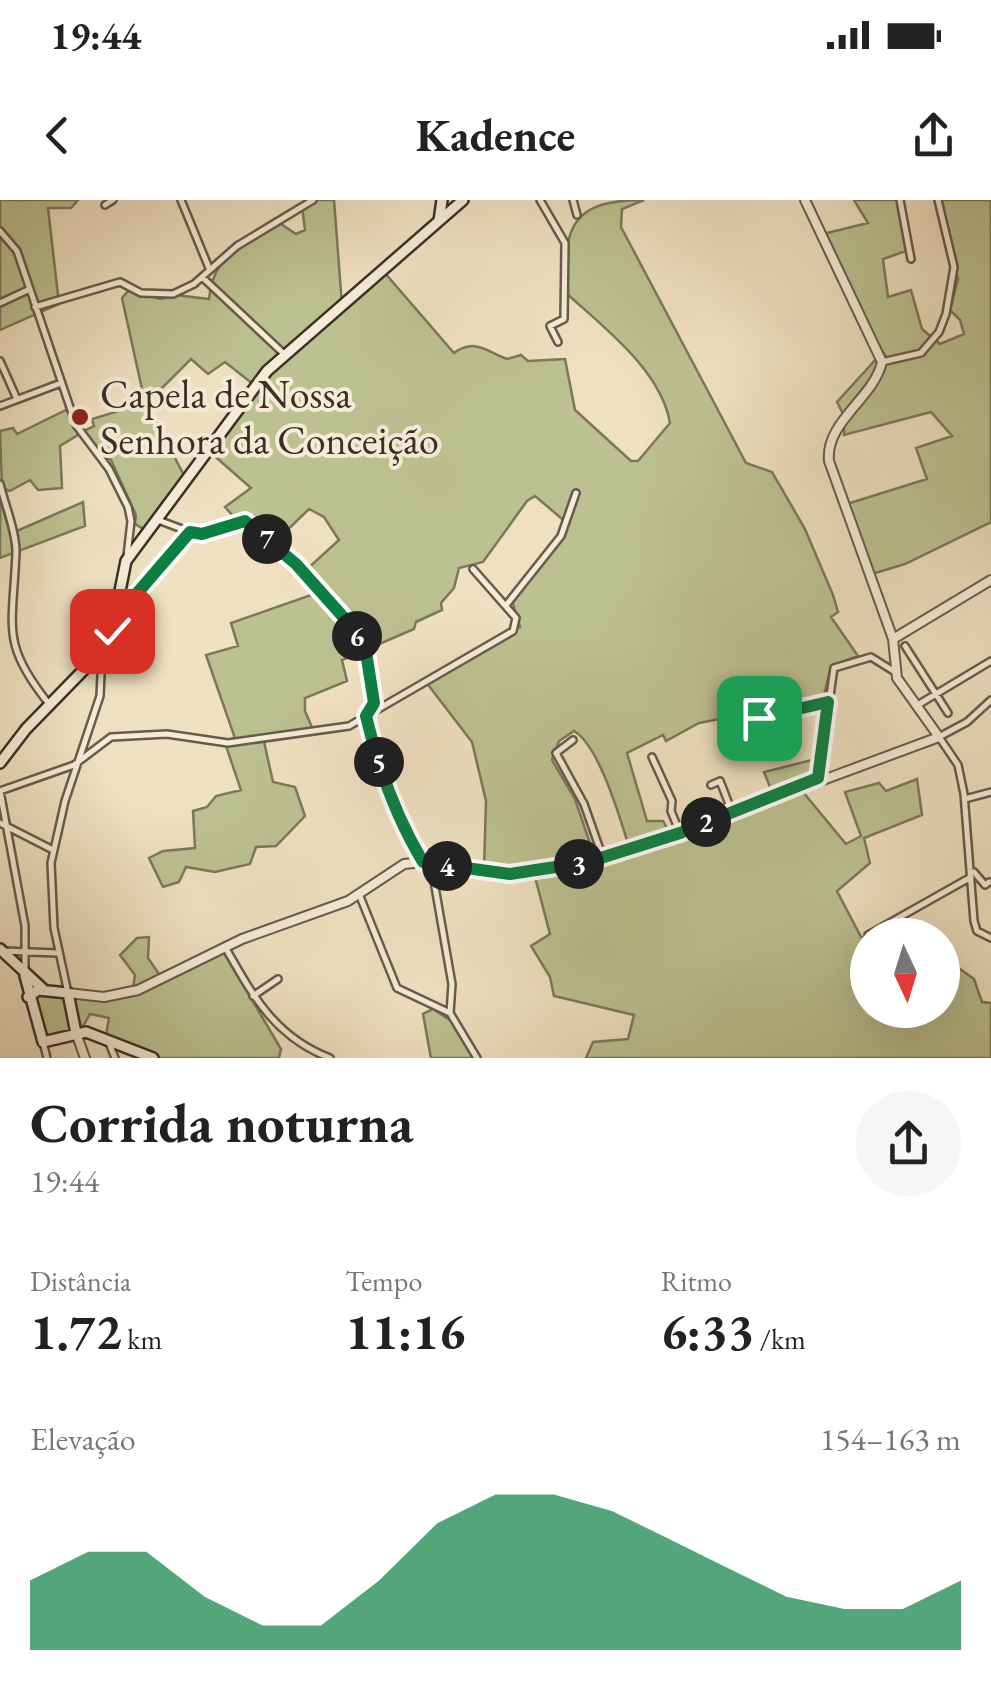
<!DOCTYPE html>
<html lang="pt">
<head>
<meta charset="utf-8">
<style>
  body { margin:0; font-family:"EB Garamond",serif; background:#f6f6f6; color:#222; height:100vh; display:flex; flex-direction:column; font-size:38px; white-space:nowrap }
  * { box-sizing:border-box; margin:0 }
  p { font-size:32px; color:#767676 }
  .icon { flex:none; width:55px; height:55px; fill:none; stroke:currentColor; stroke-width:2; stroke-linecap:round; stroke-linejoin:round }
  .map { position:relative; height:858px; overflow:hidden }
  .panel { display:flex; flex-direction:column; background:#fff; flex:1 }
  .panel>* { flex:none }
  .needle { width:65px; rotate:176deg }
  .fabs { position:absolute; left:850px; top:718px; display:grid; gap:20px }
  .fabs a { display:grid; place-items:center; width:110px; height:110px; border-radius:50%; background:#fff; box-shadow:0 10px 40px #0002; font-size:50px }
  .pin { position:absolute; display:grid; place-items:center; width:85px; height:85px; color:#fff; margin:-42px; border-radius:20px; box-shadow:0 5px 15px #0006 }
  .km { position:absolute; width:50px; height:50px; margin:-25px; border-radius:50%; background:#222; color:#fff; font-size:28px; line-height:50px; text-align:center }
  .round { display:grid; place-items:center; flex:none; width:105px; height:105px; border-radius:52px; background:#f6f6f6 }
  .head { display:flex; align-items:center; justify-content:space-between; height:170px; padding:0 30px }
  h1 { font-size:55px; font-weight:700; line-height:75px }
  .figures { display:grid; grid-template-columns:repeat(3,1fr); gap:15px; height:170px; padding:10px 30px }
  .figures div { display:grid; align-content:center }
  .figures b { font-size:50px; font-weight:700 }
  .figures small { font-size:28px; font-weight:400 }
  .figures p { font-size:28px }
  .chart { height:280px; padding:20px 30px }
  .chart p { display:flex; justify-content:space-between }
  .chart svg { width:100%; height:180px; margin-top:10px; fill:#0b8043; opacity:.7 }
  .status { display:flex; justify-content:space-between; align-items:center; height:70px; padding:0 50px; background:#fff; direction:ltr }
  .status svg { height:28px; fill:currentColor }
  header { display:flex; justify-content:space-between; align-items:center; height:130px; padding:0 30px; background:#fff; font-size:45px; font-weight:700 }
  .map>svg:first-child { display:block }
  .green { fill:#bcc191; stroke:#7b785a; stroke-width:2.5; fill-rule:evenodd }
  .lines { fill:none; stroke-linecap:round; stroke-linejoin:round }
  .minor-casing { stroke:#675c4a; stroke-width:10 }
  .tertiary-casing { stroke:#675c4a; stroke-width:12 }
  .secondary-casing { stroke:#3a3023; stroke-width:14 }
  .minor { stroke:#f5ebd7; stroke-width:5 }
  .tertiary { stroke:#f5ebd7; stroke-width:8 }
  .secondary { stroke:#f5ebd7; stroke-width:9 }
  .route-casing { stroke:#fff; stroke-width:20 }
  .route { stroke:#0b8043; stroke-width:12 }
  .poi-dot { fill:#8f2418; stroke:#f5ebd7; stroke-width:4 }
  .labels { text-anchor:middle; stroke-width:8; stroke-linejoin:round; paint-order:stroke }
  .poi-label { font-size:40px; fill:#3a3023; stroke:#f5ebd7; text-anchor:start }
</style>
</head>
<body>
<div class="status"><b>19:44</b><svg viewBox="0 0 49 12"><path d="M0 12V9h3v3zM5 12V6h3v6zM10 12V3h3v9zM15 12V0h3v12zM26 1h20v11H26zM47 4h2v5h-2z"/></svg></div>
<header><svg class="icon" aria-label="back" viewBox="0 0 24 24"><path d="M15 5l-7 7 7 7"/></svg>Kadence<svg class="icon" aria-label="share" viewBox="0 0 24 24"><path d="M12 15V3M7 8l5-5 5 5M5 13v7h14v-7"/></svg></header>
<div class="map">
<svg width="991" height="858" viewBox="0 0 991 858">
  <rect width="100%" height="100%" fill="#efe0c1"/>
  <filter id="stains"><feTurbulence type="fractalNoise" baseFrequency=".002" numOctaves="4"/><feColorMatrix values="0 0 0 0 .2 0 0 0 0 .09 0 0 0 0 .02 0 0 0 .5 -.17"/></filter>
  <radialGradient id="worn" r=".72"><stop offset=".6" stop-color="#630" stop-opacity="0"/><stop offset="1" stop-color="#630" stop-opacity=".3"/></radialGradient>
  <path class="green" d="M0,0H78L71,8H48L59,104L0,130Z
    M313,0H334L342,105L384,72L454,153C475,138 486,151 507,159L521,155L528,161L565,159L575,210L631,261H638L670,223C661,170 603,127 565,92C563,24 574,0 644,0L622,9L621,27L746,263L772,272L805,329L833,395L838,412L831,417L858,456L831,466L824,495L746,521L740,515L699,523L666,541L663,535L627,553L647,621H663L673,639L774,597L764,572L812,560L816,567L803,592L846,644L861,636L845,592L879,583L886,591L917,579L922,615L864,638L870,663L837,691L861,737L867,739L868,810H942L945,758L974,779L982,802L991,803V858H586L593,842L628,839L634,815L554,796L550,777L531,746L550,734L535,677L512,681L509,672L484,669L486,601L472,542L426,482L520,427L511,397L543,362L568,324L535,296L527,301L483,362L459,368L454,388L441,403L442,410L416,422L414,429L342,460L347,481L305,498V511L314,532L263,537L273,582L295,587L305,616L276,646L256,647L250,664L215,672L186,667L179,682L163,687L149,658L163,651L195,648L193,611L207,607L216,596L241,590L226,546L237,544L206,455L238,446L231,423L317,393L306,370L339,340L324,317L309,309L275,342L235,318L225,307L251,288L211,253L258,188L225,162L208,174L191,159L146,204L185,277L147,331L135,324L136,315L111,260L100,254L84,231L94,226L92,219L145,203L122,98L128,91L161,99L176,95L209,99C214,52 242,46 281,24L296,34L305,30L302,6ZM574,531C600,546 621,622 631,653L597,664L575,599L552,560L559,541Z
    M854,0H898L906,51L883,59L888,97L911,90L922,129L940,144L964,134L960,120L950,110L958,79L939,7L942,0H991V322L905,364L869,375L846,321L847,304L927,279L916,248L952,236L931,212L844,235V216L837,202L877,158L885,155L851,99L826,39L827,33L868,23Z
    M68,209L78,235L60,246L62,288L38,290L30,280L10,291L2,288L0,231L13,228L17,234Z
    M0,298L10,334L83,302L85,326L0,358Z
    M149,737L148,758L163,780L223,751L281,849L279,858H160L106,835L109,818L90,814L82,828L45,836L28,797L43,793L132,794L135,775L120,755L137,738Z
    M433,809L453,822L474,858H431L423,814Z"/>
  <g class="lines">
    <defs>
      <path id="minor" d="M181,0L209,68
        M540,0L565,43L564,119L550,126L558,142
        M573,0L577,15
        M900,0L911,59
        M105,5L113,0
        M0,31L17,51L76,225L109,269L128,307L131,321L127,356
        M202,77L283,153
        M0,103L30,89
        M35,107L120,82L141,93L173,94L194,84L237,46L313,0
        M0,161L17,199
        M882,162L921,153L939,132L946,114L954,67L938,0
        M0,206L61,183
        M0,284C5,305 16,331 16,352C13,428 0,443 49,504
        M158,320L190,332
        M507,404L561,336L576,293
        M118,415L190,332L203,334L245,321C299,364 385,431 372,509
        M905,446L948,513
        M991,500L967,522L939,537L958,565L964,594L974,721L977,731L991,738
        M916,506L991,461
        M366,517L395,606L423,662
        M749,522L828,502
        M573,540L556,553L584,604L603,658
        M652,557L672,601L671,611L680,633
        M818,579L834,468L871,457L895,472
        M711,585L720,581L732,612
        M0,591L74,565L111,537L167,534L228,543L349,526L513,431L516,418L473,369
        M0,591L25,726V775
        M965,599L991,592
        M0,623L53,650
        M431,664L452,784L450,813L477,858
        M974,672L985,685L989,682
        M359,694L397,788L450,813
        M868,735L971,677
        M225,747C253,796 275,837 330,858
        M3,751L58,753
        M68,793L54,728L51,663L65,601L100,496L102,454
        M253,796L278,779
        M43,842L47,858
        M109,843L115,858"/>
      <path id="tertiary" d="M893,439L991,380
        M68,793L104,797L138,790L242,739L348,701L404,664L423,662L509,674L588,662L680,633L939,537L897,478L893,439L829,261C825,222 874,198 882,162L805,0
        M76,833L85,858"/>
      <path id="secondary" d="M439,21L442,0
        M0,563L26,529L102,451L112,431L126,361L267,171L463,0
        M0,749L43,789
        M25,776L43,842L86,832L153,858
        M28,797L38,790L68,793L76,833"/>
    </defs>
    <use href="#minor" class="minor-casing"/>
    <use href="#tertiary" class="tertiary-casing"/>
    <use href="#secondary" class="secondary-casing"/>
    <use href="#minor" class="minor"/>
    <use href="#tertiary" class="tertiary"/>
    <use href="#secondary" class="secondary"/>
  </g>
  <g class="lines">
    <defs>
      <path id="route" d="M112,431L114,420L190,332L202,334L245,321L296,364L345,419L366,452L374,503L366,516C378,567 396,617 423,662L510,674L588,662L680,633L818,578L828,502L759,518"/>
    </defs>
    <use href="#route" class="route-casing"/>
    <use href="#route" class="route"/>
  </g>
  <circle class="poi-dot" cx="80" cy="217" r="10"/>
  <g class="labels">
    <g class="poi-label">
      <text x="100" y="208">Capela de Nossa<tspan x="100" dy="46">Senhora da Conceição</tspan></text>
    </g>
  </g>
  <rect width="100%" height="100%" filter="url(#stains)"/>
  <rect width="100%" height="100%" fill="url(#worn)"/>
</svg>
<div class="fabs">
<a><svg class="needle" viewBox="-14 -14 28 28"><path d="M0-13l5 13h-10z" fill="#e53935"/><path d="M0 13l5-13h-10z" fill="#767676"/></svg></a>
</div>
<div class="pin" style="left:759px;top:518px;background:#1e9e55"><svg class="icon" aria-label="arrive" viewBox="0 0 24 24"><path d="M6 21V4h12l-3 4 3 4H6"/></svg></div>
<div class="pin" style="left:112px;top:431px;background:#d93025"><svg class="icon" aria-label="check" viewBox="0 0 24 24"><path d="M5 12l5 5 9-10"/></svg></div>
<b class="km" style="left:706px;top:622px">2</b>
<b class="km" style="left:579px;top:664px">3</b>
<b class="km" style="left:447px;top:666px">4</b>
<b class="km" style="left:379px;top:562px">5</b>
<b class="km" style="left:357px;top:436px">6</b>
<b class="km" style="left:267px;top:339px">7</b>
</div>
<section class="panel">
<div class="head"><div><h1>Corrida noturna</h1><p>19:44</p></div><a class="round"><svg class="icon" aria-label="share" viewBox="0 0 24 24"><path d="M12 15V3M7 8l5-5 5 5M5 13v7h14v-7"/></svg></a></div>
<div class="figures">
<div><p>Distância</p><b>1.72<small> km</small></b></div>
<div><p>Tempo</p><b>11:16</b></div>
<div><p>Ritmo</p><b>6:33<small> /km</small></b></div>
</div>
<div class="chart"><p><span>Elevação</span>154–163 m</p>
<svg viewBox="0 0 160 44" preserveAspectRatio="none"><path d="M0 44V27L10 20L20 20L30 31L40 38L50 38L60 27L70 13L80 6L90 6L100 10L110 17L120 24L130 31L140 34L150 34L160 27V44z"/></svg>
</div>
</section>
</body>
</html>
